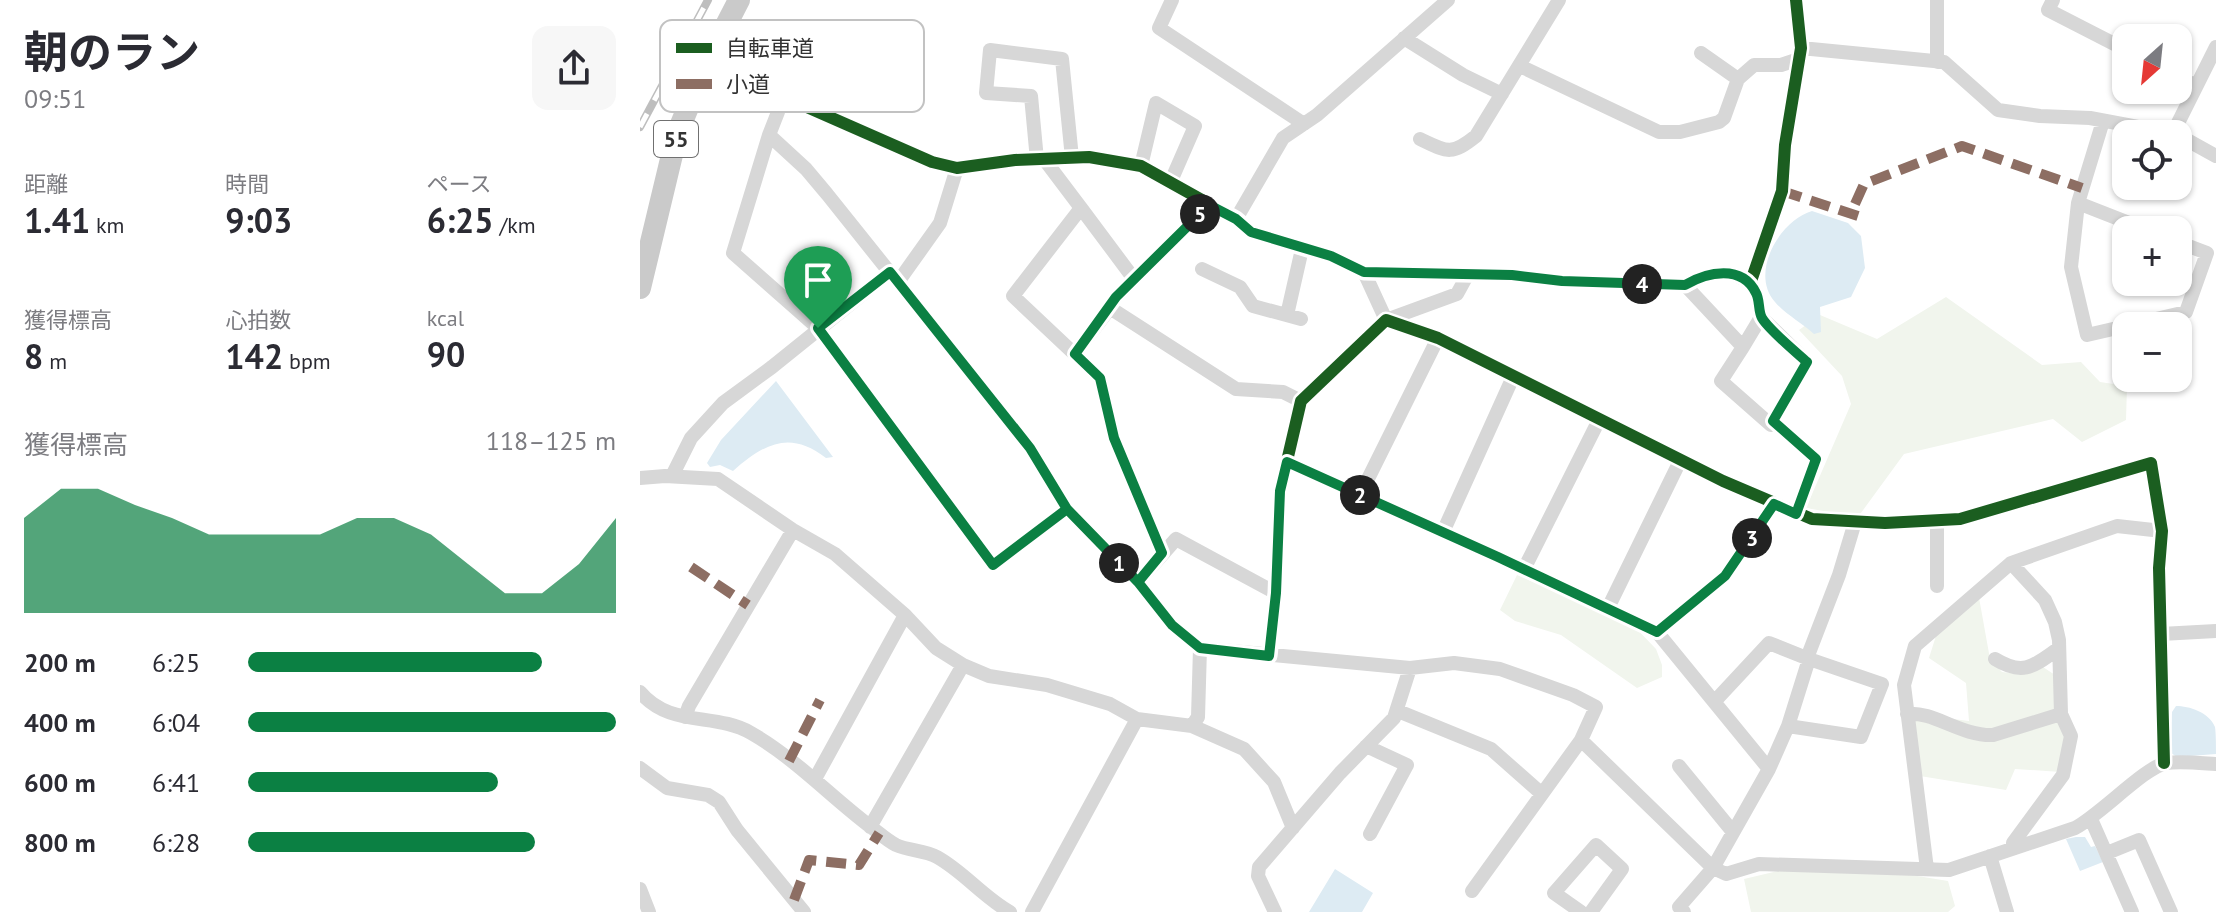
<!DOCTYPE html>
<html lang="ja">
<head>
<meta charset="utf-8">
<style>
  body { margin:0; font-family:"PT Sans","Noto Sans JP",sans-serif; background:#f7f7f7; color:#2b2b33; height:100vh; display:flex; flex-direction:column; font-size:30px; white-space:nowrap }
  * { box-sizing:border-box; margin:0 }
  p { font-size:26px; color:#7c7c81 }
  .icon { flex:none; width:44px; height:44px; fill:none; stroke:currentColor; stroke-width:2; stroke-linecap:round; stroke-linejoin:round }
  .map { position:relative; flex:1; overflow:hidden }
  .drawer { display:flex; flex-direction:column; background:#fff; width:640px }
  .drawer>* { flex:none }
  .needle { width:52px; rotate:207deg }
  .fabs { position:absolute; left:1472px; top:24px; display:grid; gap:16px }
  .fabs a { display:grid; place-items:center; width:80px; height:80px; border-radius:16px; background:#fff; box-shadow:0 2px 6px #0004; font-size:40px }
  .pin { position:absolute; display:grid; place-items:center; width:68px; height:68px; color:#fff; margin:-82px -34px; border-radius:50% 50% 50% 0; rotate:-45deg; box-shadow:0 0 8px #0007 }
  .pin .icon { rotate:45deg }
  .km { position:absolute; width:40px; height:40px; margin:-20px; border-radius:50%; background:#222; color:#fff; font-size:22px; line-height:40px; text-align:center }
  .round { display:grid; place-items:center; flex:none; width:84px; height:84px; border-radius:16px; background:#f7f7f7 }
  .head { display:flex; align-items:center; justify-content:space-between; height:136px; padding:0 24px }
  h1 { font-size:44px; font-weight:700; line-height:60px }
  .stats { display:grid; grid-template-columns:repeat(3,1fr); gap:12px; height:136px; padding:8px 24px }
  .stats div { display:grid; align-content:center }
  .stats b { font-size:34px; font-weight:700 }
  .stats small { font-size:22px; font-weight:400 }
  .stats p { font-size:22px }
  .chart { height:224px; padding:16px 24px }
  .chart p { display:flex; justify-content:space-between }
  .chart svg { width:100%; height:144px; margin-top:8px; fill:#0b8043; opacity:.7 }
  ul { padding:0 24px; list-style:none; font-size:26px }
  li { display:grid; grid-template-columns:128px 96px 1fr; align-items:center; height:60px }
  li i { height:20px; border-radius:10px; background:#0b8043 }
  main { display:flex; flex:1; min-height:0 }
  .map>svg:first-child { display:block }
  .green { fill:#f1f5ed }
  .water { fill:#ddebf3 }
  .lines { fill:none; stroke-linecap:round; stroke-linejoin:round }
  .street { stroke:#d7d7d7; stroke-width:14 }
  .primary { stroke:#cacaca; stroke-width:22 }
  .rail-casing { stroke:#bebebe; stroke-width:8 }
  .rail { stroke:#fff; stroke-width:5; stroke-dasharray:15; stroke-linecap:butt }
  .quiet { stroke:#8d6e63; stroke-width:10; stroke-dasharray:20 10; stroke-linecap:butt }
  .cycleway-casing { stroke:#fff; stroke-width:17 }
  .cycleway { stroke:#1b5e20; stroke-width:12 }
  .route-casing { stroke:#fff; stroke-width:16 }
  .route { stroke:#0b8043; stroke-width:10 }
  .labels { text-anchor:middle; stroke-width:8; stroke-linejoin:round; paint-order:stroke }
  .shield { fill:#fff; stroke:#707070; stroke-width:2 }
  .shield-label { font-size:22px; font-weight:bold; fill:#333 }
  .key { fill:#fff; stroke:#c2c2c2; stroke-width:2 }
  .key-label { font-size:22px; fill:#333 }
</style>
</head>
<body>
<main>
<section class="drawer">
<div class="head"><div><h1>朝のラン</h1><p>09:51</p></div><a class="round"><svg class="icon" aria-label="share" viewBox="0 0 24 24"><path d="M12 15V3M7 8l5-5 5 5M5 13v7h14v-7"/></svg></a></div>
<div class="stats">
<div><p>距離</p><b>1.41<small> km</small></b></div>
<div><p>時間</p><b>9:03</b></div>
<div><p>ペース</p><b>6:25<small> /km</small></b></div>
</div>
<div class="stats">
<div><p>獲得標高</p><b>8<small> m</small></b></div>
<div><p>心拍数</p><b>142<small> bpm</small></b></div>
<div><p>kcal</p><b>90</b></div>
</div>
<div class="chart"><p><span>獲得標高</span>118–125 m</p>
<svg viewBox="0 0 160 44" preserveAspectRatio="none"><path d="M0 44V15L10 6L20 6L30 11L40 15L50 20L60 20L70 20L80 20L90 15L100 15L110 20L120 29L130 38L140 38L150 29L160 15V44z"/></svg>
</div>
<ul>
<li><b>200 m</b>6:25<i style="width:80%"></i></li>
<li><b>400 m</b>6:04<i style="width:100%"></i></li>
<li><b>600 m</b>6:41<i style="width:68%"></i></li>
<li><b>800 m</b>6:28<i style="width:78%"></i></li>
</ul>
</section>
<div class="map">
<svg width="1576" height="912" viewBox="0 0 1576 912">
  <rect width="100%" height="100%" fill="#fff"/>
  <path class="green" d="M1306,297L1402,365L1441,362L1460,382L1487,386L1486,420L1442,442L1413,419L1264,454L1218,517L1166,508L1211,404L1202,376L1159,330L1180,315L1237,339Z
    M877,575L991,623L1016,649L1022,665V677L997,688L921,635L875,621L860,610Z
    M1338,592L1350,659L1362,672L1379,674L1394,661L1415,675L1433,758L1421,772L1375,769L1366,790L1280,776L1273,714L1329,721L1326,683L1289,658L1300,623Z
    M1151,868L1253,872L1308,881L1315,906L1308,912H1111L1104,879Z"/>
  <path class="water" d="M1172,211L1208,223L1221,236L1225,268L1211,297L1180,307L1181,332L1174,334C1163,324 1144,313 1135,302C1109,273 1140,220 1172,211Z
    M136,381L193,457L186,458C150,430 125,443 93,471L80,465L70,467L67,463L81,440Z
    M1536,706C1549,706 1569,712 1575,727C1576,734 1576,746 1576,754L1537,757L1531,753L1532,712Z
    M1436,837H1445L1451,847L1455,846L1463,862L1440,871L1426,839Z
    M695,869L733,893L722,912H669Z"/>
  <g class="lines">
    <path class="street" d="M532,0L519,28L664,124
      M1413,0L1408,10L1486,50
      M764,38L823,75L862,94
      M1161,48L1304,62L1358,110L1400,116L1450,118L1535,134
      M1297,62V0
      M65,66L135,93L292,162L317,168L375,160L449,157L501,166L596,219L611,232L691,256L724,272L872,275L922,281L1045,285C1068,271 1087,268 1110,284L1142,191L1145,145L1161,48L1156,0
      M880,66L1019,132H1040L1079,122L1084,118L1098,79L1061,53
      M1538,76L1556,86
      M1098,79L1114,65H1141L1159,59
      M135,93L138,112L129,135L166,169L187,194L390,448L427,509L498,582L532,625L560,648L770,668L814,663L860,669L933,695L956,707L941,740L832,891
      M1463,121L1438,203L1431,267L1447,335L1486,326
      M1533,133L1576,47
      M129,135L93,253L178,328L353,565L427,509
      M1538,135L1576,156
      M780,139C807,152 811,156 836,136L919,0
      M404,159L441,208L373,296L460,378L474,438L522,553
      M397,160L391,96L346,93L350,50L422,59L432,158
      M501,166L516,103L555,126L531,181
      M1438,203L1507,230
      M569,205L476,297L470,308L596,389L643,392L661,401
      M441,208L494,279
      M596,219L643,138L677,115L808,0
      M562,269L600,287L613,306L661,319
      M724,272L746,320L817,294L828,274
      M258,282L300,223L317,168
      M1045,285L1103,347L1081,381L1131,425L1167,362L1121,317L1117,294L1110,284
      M647,315L662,249
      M1486,326L1546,312L1567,253L1538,242
      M1103,347L1121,317
      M435,354L470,308
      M1133,421L1176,459L1156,514
      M647,462L858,557L1017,632L1085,576L1134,504
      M32,476L51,438L83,403L132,367L250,272
      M0,478L25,476L78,479L153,530L195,554L265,615L296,648L323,665L349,676L407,685L470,704L497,719L552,726L558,717L560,648
      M720,495L798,338
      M803,532L873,377
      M884,569L960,418
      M498,582L536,539L636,593
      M1297,586V520
      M968,608L1041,459
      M1017,632L1129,769L1148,726L1169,659L1242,684L1221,737L1148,726
      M1521,634L1576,631
      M629,656L636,593L640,491L661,401L746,320L798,338L1083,481L1172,519L1245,523L1320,519L1511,463L1522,531L1519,568L1524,763
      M1167,658L1199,575L1215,522
      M1355,659C1381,675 1392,668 1415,651H1419
      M0,692C30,728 75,712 111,733C155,758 191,797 231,827C239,833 248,841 256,845C269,851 285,850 297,857C324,872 343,897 370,912
      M1075,701L1129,643L1169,659
      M758,711L851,749L902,794
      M1267,714C1294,711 1320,736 1353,735L1421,714
      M45,717L49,706L153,530
      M552,726L604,749L634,782L653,828
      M941,740L1073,868L1086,874L1119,864L1309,870L1435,828C1460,815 1505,767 1526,763C1541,761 1560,763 1576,764
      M726,746L767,765L730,834
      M1039,766L1093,832
      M0,768L27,788L68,795L79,802L97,830L164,912
      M175,779L265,615
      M1451,819L1492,912
      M230,827L323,665
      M1374,847L1373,843L1423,775L1431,736L1421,714L1419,640L1415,622L1405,600L1371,563L1477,526L1522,531
      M1467,853L1499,840L1531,912
      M1350,856L1367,912
      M1287,869L1264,685L1275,646L1371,563
      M0,889L9,912
      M392,912L497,719
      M635,912L618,876L619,867L700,773L754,718L770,668
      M941,912L914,893L956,845L982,869L951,912
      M1044,912L1039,907L1073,868L1129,769"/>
    <path class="primary" d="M0,288L37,134L65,66L99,0"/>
    <defs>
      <path id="rail" d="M0,127L68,0"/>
    </defs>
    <use href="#rail" class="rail-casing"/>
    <use href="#rail" class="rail"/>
    <path class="quiet" d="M1142,191L1221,217
      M1215,204L1224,184L1322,146L1442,188
      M51,567L108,605
      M149,761L180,700
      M154,900L169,860L219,865L239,833"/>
    <defs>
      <path id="cycleway" d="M65,66L135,93L292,162L317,168L375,160L449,157L501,166L596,219L611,232L691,256L724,272L872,275L922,281L1045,285C1068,271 1087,268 1110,284L1142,191L1145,145L1161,48L1156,0
        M629,656L636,593L640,491L661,401L746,320L798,338L1083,481L1172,519L1245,523L1320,519L1511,463L1522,531L1519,568L1524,763"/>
    </defs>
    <use href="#cycleway" class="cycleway-casing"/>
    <use href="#cycleway" class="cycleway"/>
  </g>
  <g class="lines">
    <defs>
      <path id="route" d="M178,328L353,565L427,509L498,582L532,625L560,648L629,656L636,593L640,491L647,462L858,557L1017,632L1085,576L1134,504L1156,514L1176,459L1133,421L1167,362C1156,352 1129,330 1122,318C1118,311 1120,300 1116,293C1102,264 1067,272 1045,285L922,281L872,275L724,272L691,256L611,232L596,219L569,205L476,297L435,354L460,378L474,438L522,553L498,582L427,509L390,448L250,272L178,328"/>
    </defs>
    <use href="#route" class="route-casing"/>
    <use href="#route" class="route"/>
  </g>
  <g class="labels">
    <rect class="shield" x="14" y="121" width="44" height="36" rx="6"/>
    <g class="shield-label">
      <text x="36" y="147">55</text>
    </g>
  </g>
  <rect x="20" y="20" width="264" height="92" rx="12" class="key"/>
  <rect x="36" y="43" width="36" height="10" fill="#1b5e20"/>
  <rect x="36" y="79" width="36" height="10" fill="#8d6e63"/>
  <g class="key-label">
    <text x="86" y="56">自転車道</text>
    <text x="86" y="92">小道</text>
  </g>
</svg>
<div class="fabs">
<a><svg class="needle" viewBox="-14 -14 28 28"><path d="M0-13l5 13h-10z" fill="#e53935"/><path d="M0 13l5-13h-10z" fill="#7c7c81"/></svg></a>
<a><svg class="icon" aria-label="locate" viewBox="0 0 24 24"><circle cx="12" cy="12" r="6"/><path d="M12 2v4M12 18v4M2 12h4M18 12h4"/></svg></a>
<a>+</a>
<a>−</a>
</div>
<div class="pin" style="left:178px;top:328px;background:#1e9e55"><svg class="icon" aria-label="arrive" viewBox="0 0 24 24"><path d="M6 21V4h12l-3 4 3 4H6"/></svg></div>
<b class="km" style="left:479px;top:563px">1</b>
<b class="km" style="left:720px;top:495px">2</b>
<b class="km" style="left:1112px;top:538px">3</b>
<b class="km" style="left:1002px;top:284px">4</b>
<b class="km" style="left:560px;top:214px">5</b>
</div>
</main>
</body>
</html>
